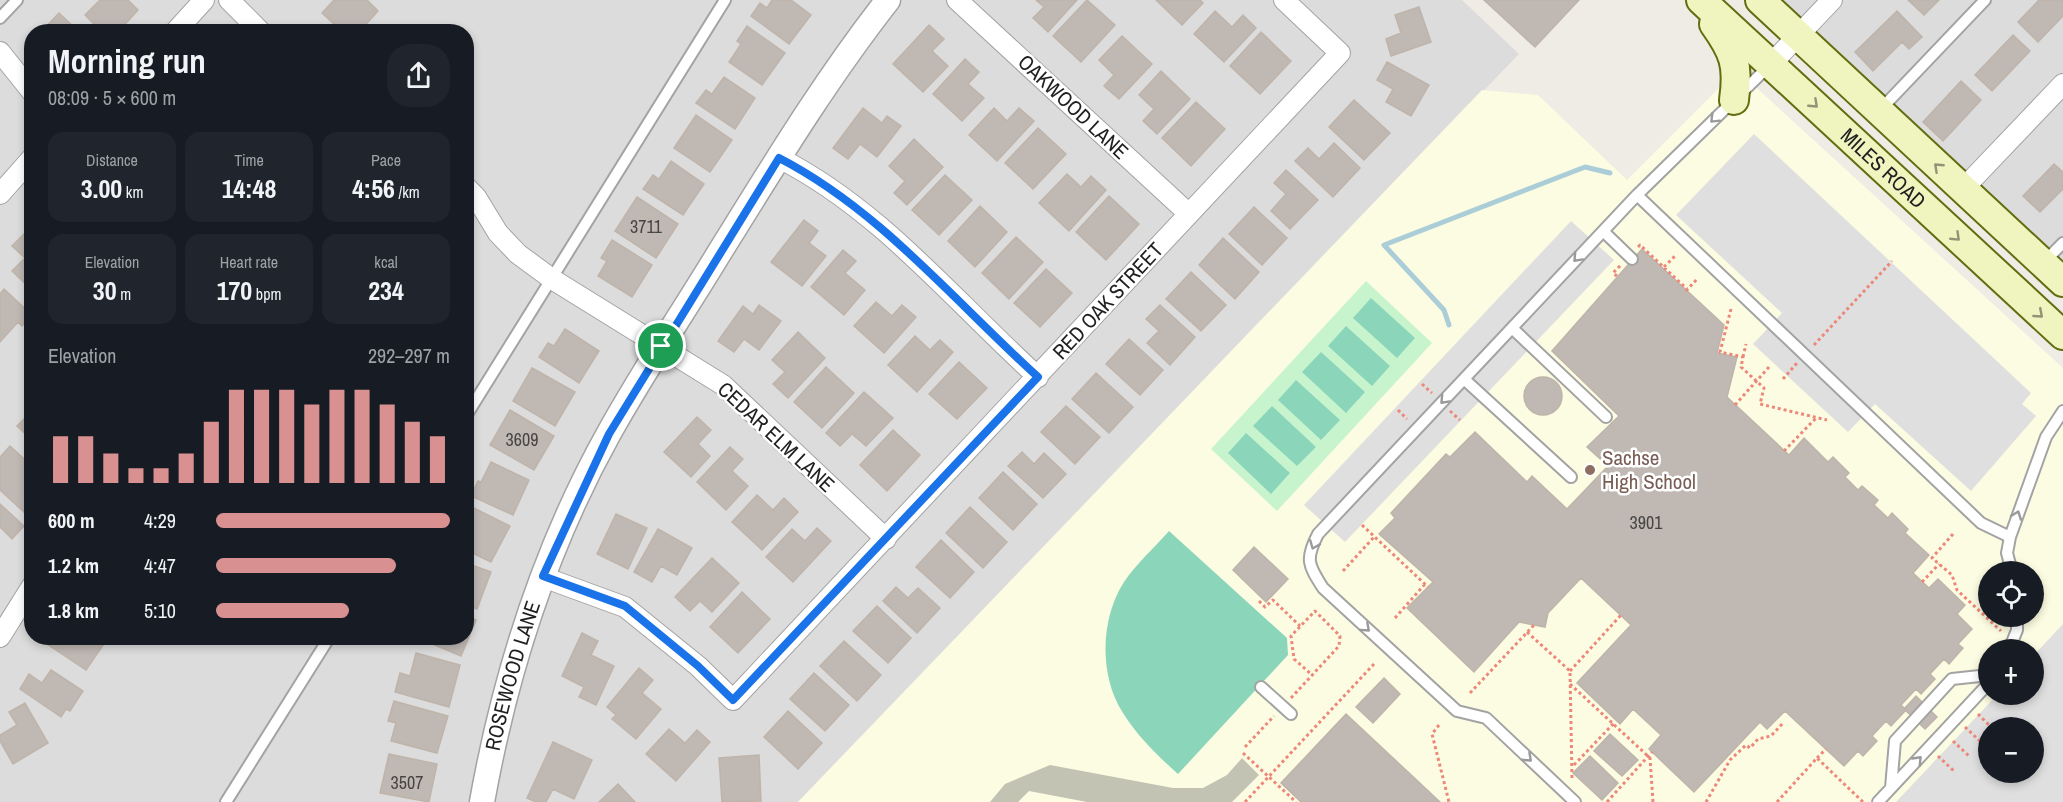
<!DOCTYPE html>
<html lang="en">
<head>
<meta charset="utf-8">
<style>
  body { margin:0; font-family:"Archivo Narrow",sans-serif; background:#20242c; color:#f1f3f6; height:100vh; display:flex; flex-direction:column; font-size:22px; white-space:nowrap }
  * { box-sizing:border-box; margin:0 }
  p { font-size:20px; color:#9ea1a6 }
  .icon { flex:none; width:33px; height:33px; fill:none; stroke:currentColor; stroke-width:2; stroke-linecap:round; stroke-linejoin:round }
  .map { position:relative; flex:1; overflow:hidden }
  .side { position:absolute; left:24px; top:24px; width:450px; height:621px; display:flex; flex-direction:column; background:#171b24; border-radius:24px; box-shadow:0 3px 9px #0003 }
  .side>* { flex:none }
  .tools { position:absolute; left:1978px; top:561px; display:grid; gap:12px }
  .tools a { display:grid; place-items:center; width:66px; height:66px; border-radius:50%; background:#171b24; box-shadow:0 3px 9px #0003; font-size:30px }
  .pin { position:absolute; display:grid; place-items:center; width:51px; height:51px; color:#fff; margin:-26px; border:3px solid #fff; border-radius:50%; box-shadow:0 2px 6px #0007 }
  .round { display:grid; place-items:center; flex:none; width:63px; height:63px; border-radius:24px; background:#20242c }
  .headline { display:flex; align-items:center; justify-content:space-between; height:102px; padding:0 24px }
  h1 { font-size:33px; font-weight:800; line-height:45px }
  .figures { display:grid; grid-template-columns:repeat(3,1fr); gap:9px; height:102px; padding:6px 24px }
  .figures div { display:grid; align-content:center; border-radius:15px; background:#20242c; text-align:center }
  .figures b { font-size:26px; font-weight:800 }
  .figures small { font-size:16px; font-weight:400 }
  .figures p { font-size:16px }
  .chart { height:168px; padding:12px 24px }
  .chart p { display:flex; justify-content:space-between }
  .chart svg { width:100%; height:108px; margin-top:6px; stroke:#d99090; stroke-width:6 }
  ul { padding:0 24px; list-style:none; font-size:20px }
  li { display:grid; grid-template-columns:96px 72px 1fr; align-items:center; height:45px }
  li i { height:15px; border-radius:8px; background:#d99090 }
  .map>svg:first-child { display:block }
  .residential { fill:#dddcdc; fill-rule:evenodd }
  .education { fill:#fcfce2; fill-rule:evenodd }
  .construction { fill:#c2c3b2 }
  .park { fill:#c7f4cc }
  .pitch { fill:#8bd6bb }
  .parking { fill:#dfdfdf; fill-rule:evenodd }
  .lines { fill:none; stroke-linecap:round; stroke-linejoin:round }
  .stream { stroke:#aacdd8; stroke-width:5 }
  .building { fill:#bfb8b3; stroke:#bfb4aa; stroke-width:1.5 }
  .service-casing { stroke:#a3a3a3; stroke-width:14 }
  .minor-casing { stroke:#a3a3a3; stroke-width:22 }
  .tertiary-casing { stroke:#a3a3a3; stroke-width:27 }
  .secondary-casing { stroke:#616d0f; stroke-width:32 }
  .path { stroke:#ed8779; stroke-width:3; stroke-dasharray:3 3; stroke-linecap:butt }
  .service { stroke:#fff; stroke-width:10 }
  .minor { stroke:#fff; stroke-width:20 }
  .tertiary { stroke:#fff; stroke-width:24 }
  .secondary { stroke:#f0f4bf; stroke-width:28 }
  .oneway { stroke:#929477 }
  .oneway2 { stroke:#9a9a9a }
  .route-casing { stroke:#fff; stroke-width:12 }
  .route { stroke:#1a73e8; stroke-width:8 }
  .education-dot { fill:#8d6e63; stroke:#fff; stroke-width:2 }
  .labels { text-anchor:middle; stroke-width:5; stroke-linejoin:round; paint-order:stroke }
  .number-label { font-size:18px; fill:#474544 }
  .street-label { font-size:21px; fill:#1f1f1f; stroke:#fff }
  .education-label { font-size:21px; fill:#785e54; stroke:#fff; text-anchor:start }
</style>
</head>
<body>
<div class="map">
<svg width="2063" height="802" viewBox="0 0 2063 802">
  <rect width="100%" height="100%" fill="#efece6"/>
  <path class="residential" d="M0,0H1462L1519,54L798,802H0ZM32,32H466V638H32Z
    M1778,0H2063V267Z"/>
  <path class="education" d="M1737,70L2063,368V802H798L1482,90L1538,95L1627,180ZM1989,572H2034V616H1989ZM1989,650H2034V694H1989ZM1989,728H2034V772H1989Z"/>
  <path class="construction" d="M1242,758L1259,775L1232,802H1087L1029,791L1018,802H990L1005,784L1050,765L1173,788H1203L1227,775Z"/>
  <path class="park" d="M1366,281L1432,343L1277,511L1211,449Z"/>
  <path class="pitch" d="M1371,298L1415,338L1397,358L1353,318Z
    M1346,326L1390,366L1372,386L1328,346Z
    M1321,352L1365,392L1346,413L1302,372Z
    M1296,380L1340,420L1321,440L1278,400Z
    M1272,406L1316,447L1297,466L1253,426Z
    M1246,433L1290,473L1271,494L1228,453Z
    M1169,531L1287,638L1288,655L1178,774C1157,755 1138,737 1123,713C1099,676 1100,619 1124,582C1136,564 1155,547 1169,531Z"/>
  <path class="parking" d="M1754,134L2031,393L2022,404L2036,416L1971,491L1875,404L1848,432L1753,344L1782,313L1676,215Z
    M1571,221L1614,260L1345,542L1304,505Z
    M2063,624V802H1896L1997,695L2034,694V655ZM1989,728H2034V772H1989Z"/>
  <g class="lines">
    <path class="stream" d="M1449,325L1444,310L1384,245L1585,167L1610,173"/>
  </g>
  <path class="building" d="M100,0H128L138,10L118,32H102L85,15Z
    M334,0H367L378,11L359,32H333L337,27L322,13Z
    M772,0H791L811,15L789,44L751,16L760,3L767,8Z
    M1036,0H1077L1048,32L1033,18L1044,7Z
    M1087,0L1115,25L1081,62L1053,36Z
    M1156,0H1200L1203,3L1182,25Z
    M1484,0H1579L1535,47Z
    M1908,0H1939L1924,15Z
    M2039,0H2063V16L2038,42L2018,22Z
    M1419,7L1431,42L1391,56L1386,39L1401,33L1395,15Z
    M1215,11L1232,27L1243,15L1256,28L1224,62L1194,34Z
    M1897,11L1922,37L1909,49L1902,42L1873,71L1855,52Z
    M59,13L79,32H41Z
    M929,25L944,39L932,51L948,66L923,92L893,64Z
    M747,26L785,53L762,85L729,62L741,44L737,41Z
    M1261,32L1291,61L1260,94L1230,66Z
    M2013,35L2030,51L1992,91L1975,75Z
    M1122,36L1152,64L1119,99L1104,86L1114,75L1099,60Z
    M965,59L979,72L968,84L984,98L962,121L933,94Z
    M1387,62L1429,85L1411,116L1386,102L1393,89L1377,80Z
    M1161,71L1190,99L1157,134L1143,121L1154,109L1139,95Z
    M724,77L755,98L735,129L696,103L706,90L712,94Z
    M1961,81L1981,100L1943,141L1923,122Z
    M1354,100L1390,133L1364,160L1329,127Z
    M1196,102L1225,129L1191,166L1162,138Z
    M863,108L882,123L887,116L901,126L877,157L860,144L848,159L833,148Z
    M994,108L1007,121L1019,108L1034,121L997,161L969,135Z
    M696,115L732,140L710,172L674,148Z
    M1038,128L1066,154L1033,189L1005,163Z
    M914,139L943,167L907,205L894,193L905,181L889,166Z
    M1334,143L1360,168L1333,197L1295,161L1308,148L1319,159Z
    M671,161L704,184L683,215L643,189L653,175L659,179Z
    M2054,164L2063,172V189L2040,212L2023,196Z
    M1286,170L1318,200L1290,229L1271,211L1286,194L1274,183Z
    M1067,174L1081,187L1091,176L1106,190L1069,231L1039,203Z
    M945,175L972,200L939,235L912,210Z
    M1109,196L1139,224L1106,260L1076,232Z
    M637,197L678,224L656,258L615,231Z
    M980,206L1007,232L975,267L948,241Z
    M1254,207L1287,238L1262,265L1229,234Z
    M804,220L818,231L809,243L826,256L802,286L771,262Z
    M25,233L32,239V290L12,271L25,258L12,246Z
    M1016,237L1043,262L1009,299L982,273Z
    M1223,238L1259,272L1235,299L1199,265Z
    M612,240L652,265L632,297L598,276L607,261L601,258Z
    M1642,249L1724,325L1717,353L1737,357L1727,397L1789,455L1804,438L1828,462L1833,457L1849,473L1845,477L1858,490L1862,486L1878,500L1874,505L1888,518L1892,513L1908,529L1905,533L1929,555L1913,573L1929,588L1938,579L1965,605L1957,614L1972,629L1958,644L1963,648L1949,664L1944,659L1930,674L1935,679L1921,694L1916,689L1901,705L1906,710L1891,726L1886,721L1872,736L1877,741L1863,756L1858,751L1844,766L1785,711L1767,729L1760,722L1694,792L1649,749L1661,735L1633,709L1620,724L1577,683L1631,625L1581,578L1548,613L1545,627L1519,622L1474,672L1407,608L1433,582L1379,534L1395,518L1391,513L1446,454L1450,457L1475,432L1527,482L1532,476L1567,509L1608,466L1587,447L1619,416L1552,351Z
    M843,250L856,261L845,273L865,290L844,315L811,287Z
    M1046,269L1072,293L1040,327L1014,303Z
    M1191,272L1226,305L1201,331L1166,299Z
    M4,289L32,315L22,326L18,322L0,342V294Z
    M876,302L892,316L902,305L916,317L884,353L854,326Z
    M759,305L781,321L759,350L744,339L734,352L718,341L743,306L753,314Z
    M1160,305L1195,337L1170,365L1147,343L1159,331L1146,319Z
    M565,329L599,351L579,383L539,357L548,343L554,346Z
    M798,332L825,358L788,398L773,384L785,372L772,360Z
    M915,336L930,350L940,340L953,352L917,392L888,365Z
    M1129,339L1163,370L1140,395L1106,364Z
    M959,362L987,388L957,419L929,394Z
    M826,367L854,393L822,428L794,402Z
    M532,368L575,392L555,426L513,401Z
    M1096,373L1133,407L1109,433L1072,399Z
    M1524 396a19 19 0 1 1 38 0a19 19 0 1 1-38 0Z
    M864,392L893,418L866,446L852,434L840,446L826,433Z
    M1066,406L1100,437L1075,464L1041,432Z
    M510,410L554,436L534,470L490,445Z
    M32,411V440L17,426Z
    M697,417L711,430L698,444L710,456L691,477L664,452Z
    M893,430L920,455L887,491L860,465Z
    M10,446L32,466V482L25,489L32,494V505L25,513L0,490V457Z
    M730,447L743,459L732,471L748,486L726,510L697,482Z
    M1022,452L1034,464L1044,453L1066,474L1043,498L1008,466Z
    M491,462L529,480L513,515L471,496L478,481L481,482Z
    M1003,472L1037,504L1013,530L979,498Z
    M757,495L773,510L784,498L798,512L762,550L732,522Z
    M0,504L24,526L12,539L0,527Z
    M470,506L510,526L491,562L466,550V513Z
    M970,507L1007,542L983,568L946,533Z
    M616,514L647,528L628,569L597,554Z
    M817,528L831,541L793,582L766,557L792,529L805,541Z
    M658,529L692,548L677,575L661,566L652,582L634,572Z
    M941,540L974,572L950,598L916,567Z
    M1254,547L1288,579L1266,602L1233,570Z
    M712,558L739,583L712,612L700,601L690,611L675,597Z
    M466,563L491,572L477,609L466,605Z
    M896,587L908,598L918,588L940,608L917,633L883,601Z
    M742,592L770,619L738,653L710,627Z
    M877,606L911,638L888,663L853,631Z
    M466,616L476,620L461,656L423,640L424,638H466Z
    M582,633L598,641L591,655L614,666L596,705L579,697L584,687L562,676Z
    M46,638H108L86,670L44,642Z
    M844,641L881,675L857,701L820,666Z
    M416,653L460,665L449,707L395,692L400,673L410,676Z
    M639,668L653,680L642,693L661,709L636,739L612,719L616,715L607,707Z
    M51,670L83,691L70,711L66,709L61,717L20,689L29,674L42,683Z
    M814,673L849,705L825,731L790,699Z
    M1384,678L1400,694L1373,723L1356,707Z
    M1916,696L1937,717L1925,729L1904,709Z
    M394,701L448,716L437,753L391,741L396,723L388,721Z
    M25,703L48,743L13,764L0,741V735L17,725L9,712Z
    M788,711L822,743L798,769L764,737Z
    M1346,714L1440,802H1301L1281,783Z
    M669,729L685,743L697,730L710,742L676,781L646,754Z
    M1610,734L1638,760L1622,776L1594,751Z
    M553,742L592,760L574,799L553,789L546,802H536L527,798Z
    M389,754L437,764L429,802L380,793Z
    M759,755L761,801L722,802L719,758Z
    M1590,756L1618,783L1602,800L1573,773Z
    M618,784L635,802H599Z"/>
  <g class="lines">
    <defs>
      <path id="service" d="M0,18L17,0
        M1881,109L1985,0
        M1637,195L1981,523L2010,537
        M1603,231L1632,259
        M2043,263L2063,243
        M1512,328L1606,417
        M1464,379L1571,477
        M466,416L725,0
        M2012,572L2007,553L2010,537L2046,437L2063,411
        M2009,650L2017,630V616
        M1261,687L1291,714
        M1891,788L1895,741L1952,679L1989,675
        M226,802L329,638
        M1575,802L1486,718L1457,711L1323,588C1308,565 1305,559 1318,534L1637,195L1771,64
        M1878,802L1989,683"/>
      <path id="minor" d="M229,0L261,32
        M957,0L1189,214
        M175,32L204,0
        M0,52L32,92
        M1771,64L1832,0
        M779,158C880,209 954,301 1038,377
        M466,187L476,197L498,233L518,254L552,279L723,385L886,539
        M1962,190L2063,84
        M0,194L32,158
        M543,577L625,607L698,666L733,700L1340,53L1284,0
        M0,637L32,586"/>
      <g id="tertiary">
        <path id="s1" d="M482,802C505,674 546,546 609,433C644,370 684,311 721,250C774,165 826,79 888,0"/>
      </g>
      <g id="secondary">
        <path id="s2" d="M1701,0L2063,335"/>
        <path d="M1760,0L2063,282"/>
        <path d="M1714,24C1734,52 1739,65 1734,100"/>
      </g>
    </defs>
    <use href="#service" class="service-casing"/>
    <use href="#minor" class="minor-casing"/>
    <use href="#tertiary" class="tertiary-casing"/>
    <use href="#secondary" class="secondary-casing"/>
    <path class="path" d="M466,163L473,171
      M1638,247L1640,245L1687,289
      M1664,267L1675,256
      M1617,276L1613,273L1621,265
      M1686,291L1698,278
      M1731,309L1720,352L1743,357L1741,367L1764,388L1760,404L1827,420
      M1814,345L1892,261
      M1743,357L1746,344
      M1783,379L1797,363
      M1422,384L1432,393
      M1735,405L1769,367
      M1398,410L1407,419
      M1450,411L1460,420
      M1784,451L1817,417
      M1362,525L1428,587
      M1953,534L1932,558L1952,575L1957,590L2001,631
      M1343,571L1374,537
      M1922,582L1939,564
      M1259,601L1265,607L1273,600L1300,626
      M1395,618L1425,584
      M1527,632L1570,671L1572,778
      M1570,671L1621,615
      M1570,684L1650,758L1653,802
      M1470,693L1534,625
      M1291,698L1339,646L1340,636L1315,611L1291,636L1294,659L1312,675
      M1978,714L1992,728
      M1439,725L1432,734L1449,802
      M1965,727L1982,743
      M1953,741L1969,756
      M1245,747L1274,716
      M1243,753L1296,802
      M1938,756L1955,772
      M1817,758L1826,749
      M1574,765L1614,723
      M1245,802L1374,664
      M1607,802L1652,752
      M1706,802L1730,760L1746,745L1750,748L1758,739L1771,736L1783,723
      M1777,802L1817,758L1863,802"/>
    <use href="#service" class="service"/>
    <use href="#minor" class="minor"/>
    <use href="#tertiary" class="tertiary"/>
    <use href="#secondary" class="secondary"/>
  </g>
  <defs><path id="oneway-chevron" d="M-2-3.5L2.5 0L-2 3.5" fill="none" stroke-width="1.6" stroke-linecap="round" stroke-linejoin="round" transform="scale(1.5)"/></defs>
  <g class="oneway">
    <use href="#oneway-chevron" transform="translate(1814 104) rotate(43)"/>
    <use href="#oneway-chevron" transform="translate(1938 167) rotate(-137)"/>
    <use href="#oneway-chevron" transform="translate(1956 237) rotate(44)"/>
    <use href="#oneway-chevron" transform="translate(2039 314) rotate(41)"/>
  </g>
  <g class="oneway2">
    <use href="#oneway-chevron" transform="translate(1714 119) rotate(135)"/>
    <use href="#oneway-chevron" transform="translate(1577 258) rotate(133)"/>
    <use href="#oneway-chevron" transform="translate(1444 400) rotate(133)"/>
    <use href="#oneway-chevron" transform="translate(2017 515) rotate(-70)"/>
    <use href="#oneway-chevron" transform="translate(1314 545) rotate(112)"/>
    <use href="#oneway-chevron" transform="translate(1366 628) rotate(42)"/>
    <use href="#oneway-chevron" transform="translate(1528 758) rotate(43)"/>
    <use href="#oneway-chevron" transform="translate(1918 760) rotate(-46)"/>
  </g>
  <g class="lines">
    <defs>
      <path id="route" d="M779,158C880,210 954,301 1038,377L733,700L698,666L625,606L543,576L609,434Z"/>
    </defs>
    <use href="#route" class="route-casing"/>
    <use href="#route" class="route"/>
  </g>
  <circle class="education-dot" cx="1590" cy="470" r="6"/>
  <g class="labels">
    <g class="number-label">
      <text x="646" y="233">3711</text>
      <text x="522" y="446">3609</text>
      <text x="1646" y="529">3901</text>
      <text x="407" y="789">3507</text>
    </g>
    <g class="street-label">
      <text transform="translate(1073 107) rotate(43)" y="7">OAKWOOD LANE</text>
      <text dy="7" stroke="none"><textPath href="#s2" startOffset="248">MILES ROAD</textPath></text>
      <text transform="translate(1108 301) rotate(-47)" y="7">RED OAK STREET</text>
      <text transform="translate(776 437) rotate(43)" y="7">CEDAR ELM LANE</text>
      <text dy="7" stroke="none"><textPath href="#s1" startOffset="130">ROSEWOOD LANE</textPath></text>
    </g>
    <g class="education-label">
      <text x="1602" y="465">Sachse<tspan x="1602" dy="24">High School</tspan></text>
    </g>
  </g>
</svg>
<div class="tools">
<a><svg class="icon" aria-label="locate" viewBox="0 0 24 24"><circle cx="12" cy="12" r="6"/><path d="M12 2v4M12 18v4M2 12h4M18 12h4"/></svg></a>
<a>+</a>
<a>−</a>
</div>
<div class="pin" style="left:661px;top:346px;background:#1e9e55"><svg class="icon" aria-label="arrive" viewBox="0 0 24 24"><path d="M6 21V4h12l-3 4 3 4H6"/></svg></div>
<section class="side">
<div class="headline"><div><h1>Morning run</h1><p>08:09 · 5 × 600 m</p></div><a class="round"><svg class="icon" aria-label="share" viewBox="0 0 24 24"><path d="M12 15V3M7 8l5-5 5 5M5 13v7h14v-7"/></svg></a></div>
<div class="figures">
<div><p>Distance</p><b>3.00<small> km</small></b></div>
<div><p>Time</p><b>14:48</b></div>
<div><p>Pace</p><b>4:56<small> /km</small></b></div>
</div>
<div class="figures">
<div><p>Elevation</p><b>30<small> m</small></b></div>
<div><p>Heart rate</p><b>170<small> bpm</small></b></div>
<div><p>kcal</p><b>234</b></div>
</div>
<div class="chart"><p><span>Elevation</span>292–297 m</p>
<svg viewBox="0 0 160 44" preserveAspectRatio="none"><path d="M5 44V25M15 44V25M25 44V32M35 44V38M45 44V38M55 44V32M65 44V19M75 44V6M85 44V6M95 44V6M105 44V12M115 44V6M125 44V6M135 44V12M145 44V19M155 44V25"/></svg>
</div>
<ul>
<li><b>600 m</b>4:29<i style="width:100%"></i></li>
<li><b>1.2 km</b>4:47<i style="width:77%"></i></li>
<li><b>1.8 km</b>5:10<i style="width:57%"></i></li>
</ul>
</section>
</div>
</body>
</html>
